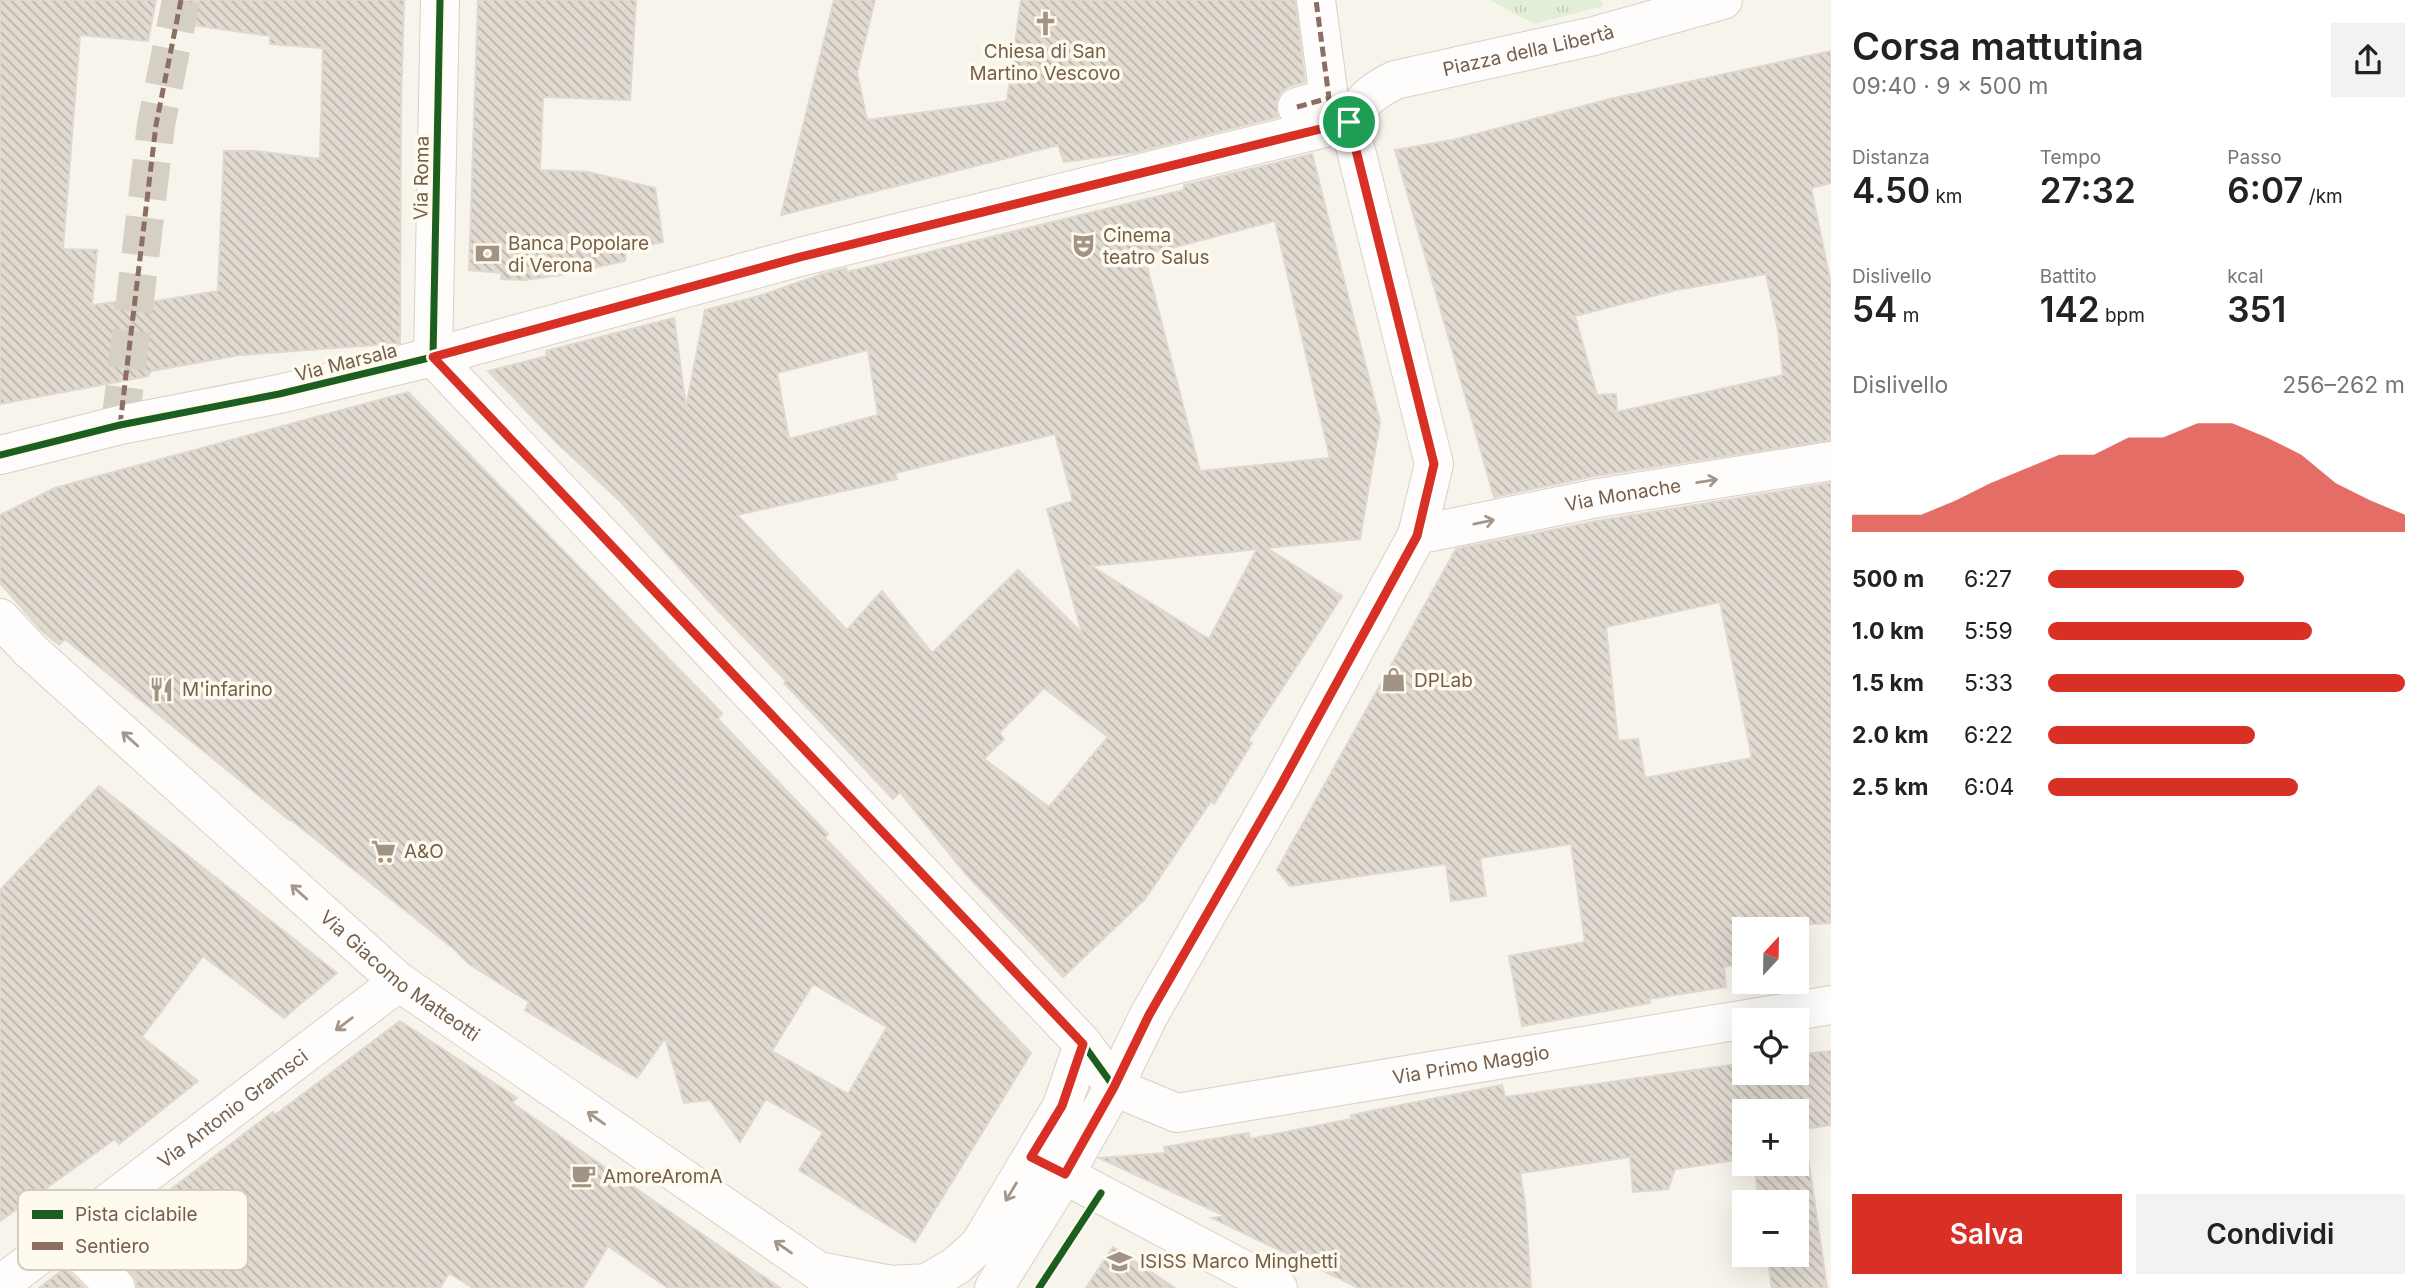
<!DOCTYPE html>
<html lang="it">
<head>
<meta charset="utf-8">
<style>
  body { margin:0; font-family:Inter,sans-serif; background:#f2f2f2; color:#222; height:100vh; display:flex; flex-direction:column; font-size:26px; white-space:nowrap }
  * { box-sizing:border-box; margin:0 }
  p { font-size:23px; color:#767676 }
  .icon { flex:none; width:38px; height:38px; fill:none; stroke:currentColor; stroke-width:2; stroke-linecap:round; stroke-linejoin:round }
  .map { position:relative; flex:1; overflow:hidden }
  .side { display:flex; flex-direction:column; background:#fff; width:595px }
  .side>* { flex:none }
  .needle { width:46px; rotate:22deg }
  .fabs { position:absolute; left:1732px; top:917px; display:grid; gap:14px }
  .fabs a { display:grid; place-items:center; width:77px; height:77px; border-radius:0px; background:#fff; box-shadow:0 7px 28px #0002; font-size:35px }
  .pin { position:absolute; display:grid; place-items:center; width:60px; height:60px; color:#fff; margin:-30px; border:4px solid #fff; border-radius:50%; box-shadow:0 2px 7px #0007 }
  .round { display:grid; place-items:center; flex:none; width:74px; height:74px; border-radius:0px; background:#f2f2f2 }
  .headline { display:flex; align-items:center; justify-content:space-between; height:119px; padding:0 21px }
  h1 { font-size:38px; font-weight:600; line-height:52px }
  .stats { display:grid; grid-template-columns:repeat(3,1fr); gap:10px; height:119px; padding:7px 21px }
  .stats div { display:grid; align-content:center }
  .stats b { font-size:35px; font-weight:600 }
  .stats small { font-size:19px; font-weight:400 }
  .stats p { font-size:19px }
  .chart { height:196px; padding:14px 21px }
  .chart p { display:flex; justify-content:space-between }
  .chart svg { width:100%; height:126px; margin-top:7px; fill:#d93025; opacity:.7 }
  .cta { display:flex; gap:14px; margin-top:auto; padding:14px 21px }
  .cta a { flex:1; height:80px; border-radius:0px; background:#d93025; color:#fff; font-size:28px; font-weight:600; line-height:80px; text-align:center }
  .cta a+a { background:#f2f2f2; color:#222 }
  ul { padding:0 21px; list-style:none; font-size:23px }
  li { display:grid; grid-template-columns:112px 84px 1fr; align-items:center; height:52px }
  li i { height:18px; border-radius:9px; background:#d93025 }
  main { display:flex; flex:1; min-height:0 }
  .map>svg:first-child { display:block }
  .park { fill:url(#park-tufts) }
  .building { fill:url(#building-back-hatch); stroke:#e0d8ce; stroke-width:2; fill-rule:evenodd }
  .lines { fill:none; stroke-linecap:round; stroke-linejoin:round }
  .minor-tunnel { stroke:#d6cfc4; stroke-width:38; stroke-dasharray:38 19; stroke-linecap:butt }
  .minor-casing { stroke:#d6d1ca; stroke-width:40 }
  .minor { stroke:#fefdfc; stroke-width:38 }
  .quiet { stroke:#8d6e63; stroke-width:5; stroke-dasharray:10 5; stroke-linecap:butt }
  .cycleway-casing { stroke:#fefaee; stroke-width:11 }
  .cycleway { stroke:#1b5e20; stroke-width:7 }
  .oneway { stroke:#a5968a }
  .route-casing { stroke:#fff; stroke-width:14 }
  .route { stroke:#d93025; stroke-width:9 }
  .labels { text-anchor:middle; stroke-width:7; stroke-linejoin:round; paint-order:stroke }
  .street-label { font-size:19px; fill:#755f4c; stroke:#fefaee }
  .poi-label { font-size:19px; fill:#755f4c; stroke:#fefaee; text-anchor:start }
  .key { fill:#fefaee; stroke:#d5ccbd; stroke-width:2 }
  .key-label { font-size:19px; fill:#755f4c }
</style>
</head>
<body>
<main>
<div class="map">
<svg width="1831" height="1288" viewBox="0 0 1831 1288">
  <defs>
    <pattern id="park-tufts" width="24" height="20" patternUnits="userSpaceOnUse" patternTransform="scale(1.75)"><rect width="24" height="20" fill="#e2eed7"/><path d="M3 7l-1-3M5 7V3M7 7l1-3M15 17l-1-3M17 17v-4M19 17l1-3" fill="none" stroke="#c5ceba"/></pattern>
    <pattern id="building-back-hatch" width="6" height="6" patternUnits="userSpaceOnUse" patternTransform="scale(1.75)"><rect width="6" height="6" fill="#e1dad1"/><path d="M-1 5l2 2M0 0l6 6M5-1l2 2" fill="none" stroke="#bbb4ac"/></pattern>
  </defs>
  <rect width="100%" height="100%" fill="#f7f4ec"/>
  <path class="park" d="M1490,0H1601L1603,6L1534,24Z"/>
  <path class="building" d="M0,0H156L148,41L80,35L63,249L97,250L92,305L150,298V302L218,291L224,151H256L320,159L323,48L270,44V36L162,21L163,0H404L401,103L400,343L240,355L151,371L148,376L0,404Z
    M478,0H636L630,100L543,97L540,170L588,172L655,188L663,242L626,250L625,261L561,275L524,280L501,279L502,273L469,270Z
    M834,0H875L857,73L867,120L1007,101L1021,0H1295L1305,82L1290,86L1281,92L1276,102L1278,117L1137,152L1064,162L1058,145L781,215Z
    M1831,51V183L1811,188L1831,284V440L1595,476L1494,497L1395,150L1453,140L1610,99ZM1766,274L1778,330L1783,375L1617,412L1616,394L1597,395L1575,316L1676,290Z
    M1312,154L1380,422L1360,539L1267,548L1342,596L1248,741L1252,743L1214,804L1211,801L1145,899L1063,977L965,873L900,792L893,799L784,683L786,681L709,601L620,501L556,442L488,371L547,356L546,351L674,318L686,407L705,310L759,296L822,274L846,268L847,272L1184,190V185ZM1275,221L1330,458L1200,471L1144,255ZM868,350L878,415L789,439L777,373ZM1055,434L1073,501L1047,509L1082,633L1018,570L932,653L882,591L847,630L737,515L897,479L895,473ZM1257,549L1209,639L1091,566L1221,553ZM1044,688L1108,737L1049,807L984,759L1004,739L999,733Z
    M408,392L722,713L718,719L828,834L825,838L1031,1053L915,1242L799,1170L823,1132L766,1099L740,1142L710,1100L684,1103L665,1038L637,1078L525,1010L529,1002L469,964L454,949L290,819L289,820L65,639L59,645L41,630L0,583V515L55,488ZM813,984L887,1027L848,1094L772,1051Z
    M1831,483V923L1737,928L1743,963L1724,967L1726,987L1649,999L1650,1003L1522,1026L1509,956L1585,942L1571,844L1480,858L1486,896L1451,901L1446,864L1290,886L1277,870L1456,549L1602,520ZM1720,602L1752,758L1645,778L1638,739L1618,741L1606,627Z
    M99,786L337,973L284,1018L203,956L142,1037L198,1081L119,1144L115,1139L0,1221V890Z
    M400,1021L517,1098L512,1103L780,1288H668L608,1246L583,1288H473L449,1273L440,1288H137V1282L131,1273L101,1242L273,1112L275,1115Z
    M1831,1051V1125L1804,1129L1827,1288H1772L1767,1255H1797V1202H1759L1754,1164H1797V1111H1745V1159L1675,1169L1668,1189L1633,1192L1630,1157L1520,1173L1525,1202L1531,1288H1359L1212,1218L1225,1216L1099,1158L1166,1153L1164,1147L1249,1133L1250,1139L1351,1119V1115L1502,1085L1505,1097L1745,1063V1073H1797V1055Z
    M1113,1247L1175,1288H1086Z
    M65,1268L85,1288H39Z"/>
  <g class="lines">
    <path class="minor-tunnel" d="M120,425L156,125L181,0"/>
    <defs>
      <g id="minor">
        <path d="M440,0L433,357L1083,1044L1114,1087"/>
        <path d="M1297,107L1329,98L1316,0"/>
        <path id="s1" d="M1349,122C1364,99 1371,92 1395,80L1594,36L1723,0"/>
        <path d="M0,455L120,425L279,394L433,357L800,257L1349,122"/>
        <path id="s2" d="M1417,535L1598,498L1831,461"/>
        <path id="s3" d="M0,618L30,650L399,982L818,1271L838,1288"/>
        <path id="s4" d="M1114,1087L1177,1113L1831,1005"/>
        <path d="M1042,1163L1278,1288"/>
        <path d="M64,1236L116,1288"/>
        <path d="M818,1271L891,1285L927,1283L956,1266L980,1244L1062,1106L1083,1044"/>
        <path id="s5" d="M0,1285L399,982"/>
        <path d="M994,1288L1065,1174L1114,1087L1149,1015L1281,785L1417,535L1434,464L1349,122"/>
      </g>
    </defs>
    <use href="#minor" class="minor-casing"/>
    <use href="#minor" class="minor"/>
    <path class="quiet" d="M1297,107L1329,98L1316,0
      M120,425L156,125L181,0"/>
    <defs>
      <path id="cycleway" d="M440,0L433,357L1083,1044L1114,1087
        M0,455L120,425L279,394L433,357L800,257L1349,122
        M1039,1288L1101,1193"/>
    </defs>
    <use href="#cycleway" class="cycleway-casing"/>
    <use href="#cycleway" class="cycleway"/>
  </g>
  <defs><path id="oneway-shaft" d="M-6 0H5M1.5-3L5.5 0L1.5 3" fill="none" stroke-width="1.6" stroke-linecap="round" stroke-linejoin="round" transform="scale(1.75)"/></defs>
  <g class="oneway">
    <use href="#oneway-shaft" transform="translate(1707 481) rotate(-9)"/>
    <use href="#oneway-shaft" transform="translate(1484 522) rotate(-12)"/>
    <use href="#oneway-shaft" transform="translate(130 739) rotate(-138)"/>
    <use href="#oneway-shaft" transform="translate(299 892) rotate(-138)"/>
    <use href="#oneway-shaft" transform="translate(344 1024) rotate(143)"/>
    <use href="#oneway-shaft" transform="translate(596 1118) rotate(-145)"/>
    <use href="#oneway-shaft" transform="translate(1011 1192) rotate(121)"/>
    <use href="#oneway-shaft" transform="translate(783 1247) rotate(-145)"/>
  </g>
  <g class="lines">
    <defs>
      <path id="route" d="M1349,122L1434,464L1417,536L1281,785L1149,1015L1114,1087L1065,1174L1031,1157L1062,1106L1083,1044L433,357L800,257Z"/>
    </defs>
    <use href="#route" class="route-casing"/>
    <use href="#route" class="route"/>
  </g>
  <defs>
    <symbol id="church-bare" viewBox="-9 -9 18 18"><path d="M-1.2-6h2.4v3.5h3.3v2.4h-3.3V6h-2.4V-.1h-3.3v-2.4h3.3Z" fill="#a29384" stroke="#fefaee" stroke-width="2.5" paint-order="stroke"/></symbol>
    <symbol id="theatre-bare" viewBox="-9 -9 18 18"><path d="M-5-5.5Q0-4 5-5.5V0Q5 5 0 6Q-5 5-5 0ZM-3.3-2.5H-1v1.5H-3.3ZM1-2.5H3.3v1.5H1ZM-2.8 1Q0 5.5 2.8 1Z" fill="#a29384" stroke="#fefaee" stroke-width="2.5" paint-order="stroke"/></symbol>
    <symbol id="bank-bare" viewBox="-9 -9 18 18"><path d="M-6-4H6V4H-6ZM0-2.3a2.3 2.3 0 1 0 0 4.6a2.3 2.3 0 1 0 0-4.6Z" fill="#a29384" stroke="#fefaee" stroke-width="2.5" paint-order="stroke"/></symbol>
    <symbol id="shop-bare" viewBox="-9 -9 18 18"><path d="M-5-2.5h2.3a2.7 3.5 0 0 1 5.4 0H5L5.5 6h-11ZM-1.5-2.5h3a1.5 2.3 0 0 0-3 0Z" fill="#a29384" stroke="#fefaee" stroke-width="2.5" paint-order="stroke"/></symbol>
    <symbol id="restaurant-bare" viewBox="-9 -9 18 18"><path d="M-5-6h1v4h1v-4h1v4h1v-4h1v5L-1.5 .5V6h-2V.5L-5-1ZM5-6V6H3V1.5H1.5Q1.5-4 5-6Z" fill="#a29384" stroke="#fefaee" stroke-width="2.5" paint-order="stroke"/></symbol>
    <symbol id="supermarket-bare" viewBox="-9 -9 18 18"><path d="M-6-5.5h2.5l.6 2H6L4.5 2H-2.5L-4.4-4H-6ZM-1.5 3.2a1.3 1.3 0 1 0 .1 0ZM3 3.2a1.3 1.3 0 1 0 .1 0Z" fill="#a29384" stroke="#fefaee" stroke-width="2.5" paint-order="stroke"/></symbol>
    <symbol id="cafe-bare" viewBox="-9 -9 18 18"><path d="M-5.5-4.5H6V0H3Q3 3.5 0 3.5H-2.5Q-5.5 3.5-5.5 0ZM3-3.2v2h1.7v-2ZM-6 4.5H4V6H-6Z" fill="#a29384" stroke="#fefaee" stroke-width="2.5" paint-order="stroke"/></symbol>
    <symbol id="school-bare" viewBox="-9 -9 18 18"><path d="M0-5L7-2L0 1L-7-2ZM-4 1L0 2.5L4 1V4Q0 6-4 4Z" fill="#a29384" stroke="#fefaee" stroke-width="2.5" paint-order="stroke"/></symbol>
  </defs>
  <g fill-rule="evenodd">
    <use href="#church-bare" x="1028" y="6" width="35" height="35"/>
    <use href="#theatre-bare" x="1066" y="228" width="35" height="35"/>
    <use href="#bank-bare" x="470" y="236" width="35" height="35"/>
    <use href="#shop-bare" x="1376" y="662" width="35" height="35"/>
    <use href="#restaurant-bare" x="144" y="672" width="35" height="35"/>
    <use href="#supermarket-bare" x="366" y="834" width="35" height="35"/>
    <use href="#cafe-bare" x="566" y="1158" width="35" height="35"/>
    <use href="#school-bare" x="1102" y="1244" width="35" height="35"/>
  </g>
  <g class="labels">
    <g class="street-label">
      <text dy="7" stroke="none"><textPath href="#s1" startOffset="200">Piazza della Libertà</textPath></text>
      <text transform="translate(421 178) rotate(-89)" y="7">Via Roma</text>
      <text transform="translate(346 362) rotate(-14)" y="7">Via Marsala</text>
      <text dy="7" stroke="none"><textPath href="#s2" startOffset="210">Via Monache</textPath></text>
      <text dy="7" stroke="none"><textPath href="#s3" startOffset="537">Via Giacomo Matteotti</textPath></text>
      <text dy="7" stroke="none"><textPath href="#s4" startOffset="366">Via Primo Maggio</textPath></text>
      <text dy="7" stroke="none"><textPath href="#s5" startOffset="292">Via Antonio Gramsci</textPath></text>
    </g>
    <g class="poi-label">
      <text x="1045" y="58" text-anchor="middle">Chiesa di San<tspan x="1045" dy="22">Martino Vescovo</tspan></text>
      <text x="1103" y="242">Cinema<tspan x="1103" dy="22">teatro Salus</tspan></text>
      <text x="508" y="250">Banca Popolare<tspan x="508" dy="22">di Verona</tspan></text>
      <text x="1414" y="687">DPLab</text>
      <text x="182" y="696">M'infarino</text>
      <text x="404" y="858">A&amp;O</text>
      <text x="603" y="1183">AmoreAromA</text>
      <text x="1140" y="1268">ISISS Marco Minghetti</text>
    </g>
  </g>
  <rect x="18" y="1190" width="230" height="80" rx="10" class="key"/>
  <rect x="32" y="1210" width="31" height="9" fill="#1b5e20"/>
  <rect x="32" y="1242" width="31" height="8" fill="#8d6e63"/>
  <g class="key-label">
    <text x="75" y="1221">Pista ciclabile</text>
    <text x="75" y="1253">Sentiero</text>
  </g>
</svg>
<div class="fabs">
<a><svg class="needle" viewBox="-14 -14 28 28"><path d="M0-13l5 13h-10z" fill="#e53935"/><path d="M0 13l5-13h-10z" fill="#767676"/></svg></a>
<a><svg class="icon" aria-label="locate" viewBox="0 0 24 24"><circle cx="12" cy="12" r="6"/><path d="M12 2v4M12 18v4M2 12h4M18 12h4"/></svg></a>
<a>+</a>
<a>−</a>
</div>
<div class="pin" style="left:1349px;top:122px;background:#1e9e55"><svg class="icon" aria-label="arrive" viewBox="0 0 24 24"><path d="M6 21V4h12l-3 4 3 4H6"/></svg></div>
</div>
<section class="side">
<div class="headline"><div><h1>Corsa mattutina</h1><p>09:40 · 9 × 500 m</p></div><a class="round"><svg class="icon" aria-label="share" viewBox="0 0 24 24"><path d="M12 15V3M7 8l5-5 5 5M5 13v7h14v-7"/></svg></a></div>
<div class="stats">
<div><p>Distanza</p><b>4.50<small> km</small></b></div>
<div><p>Tempo</p><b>27:32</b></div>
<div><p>Passo</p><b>6:07<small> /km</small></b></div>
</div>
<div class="stats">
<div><p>Dislivello</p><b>54<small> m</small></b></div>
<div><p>Battito</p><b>142<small> bpm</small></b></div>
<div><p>kcal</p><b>351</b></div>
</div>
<div class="chart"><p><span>Dislivello</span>256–262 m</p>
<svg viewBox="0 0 160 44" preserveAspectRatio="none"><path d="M0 44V38L10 38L20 38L30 33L40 27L50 22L60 17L70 17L80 11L90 11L100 6L110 6L120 11L130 17L140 27L150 33L160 38V44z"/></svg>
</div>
<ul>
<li><b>500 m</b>6:27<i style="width:55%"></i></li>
<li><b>1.0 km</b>5:59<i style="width:74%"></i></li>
<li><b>1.5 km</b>5:33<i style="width:100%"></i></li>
<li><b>2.0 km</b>6:22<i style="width:58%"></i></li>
<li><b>2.5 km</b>6:04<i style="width:70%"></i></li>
</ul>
<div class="cta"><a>Salva</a><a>Condividi</a></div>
</section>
</main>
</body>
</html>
